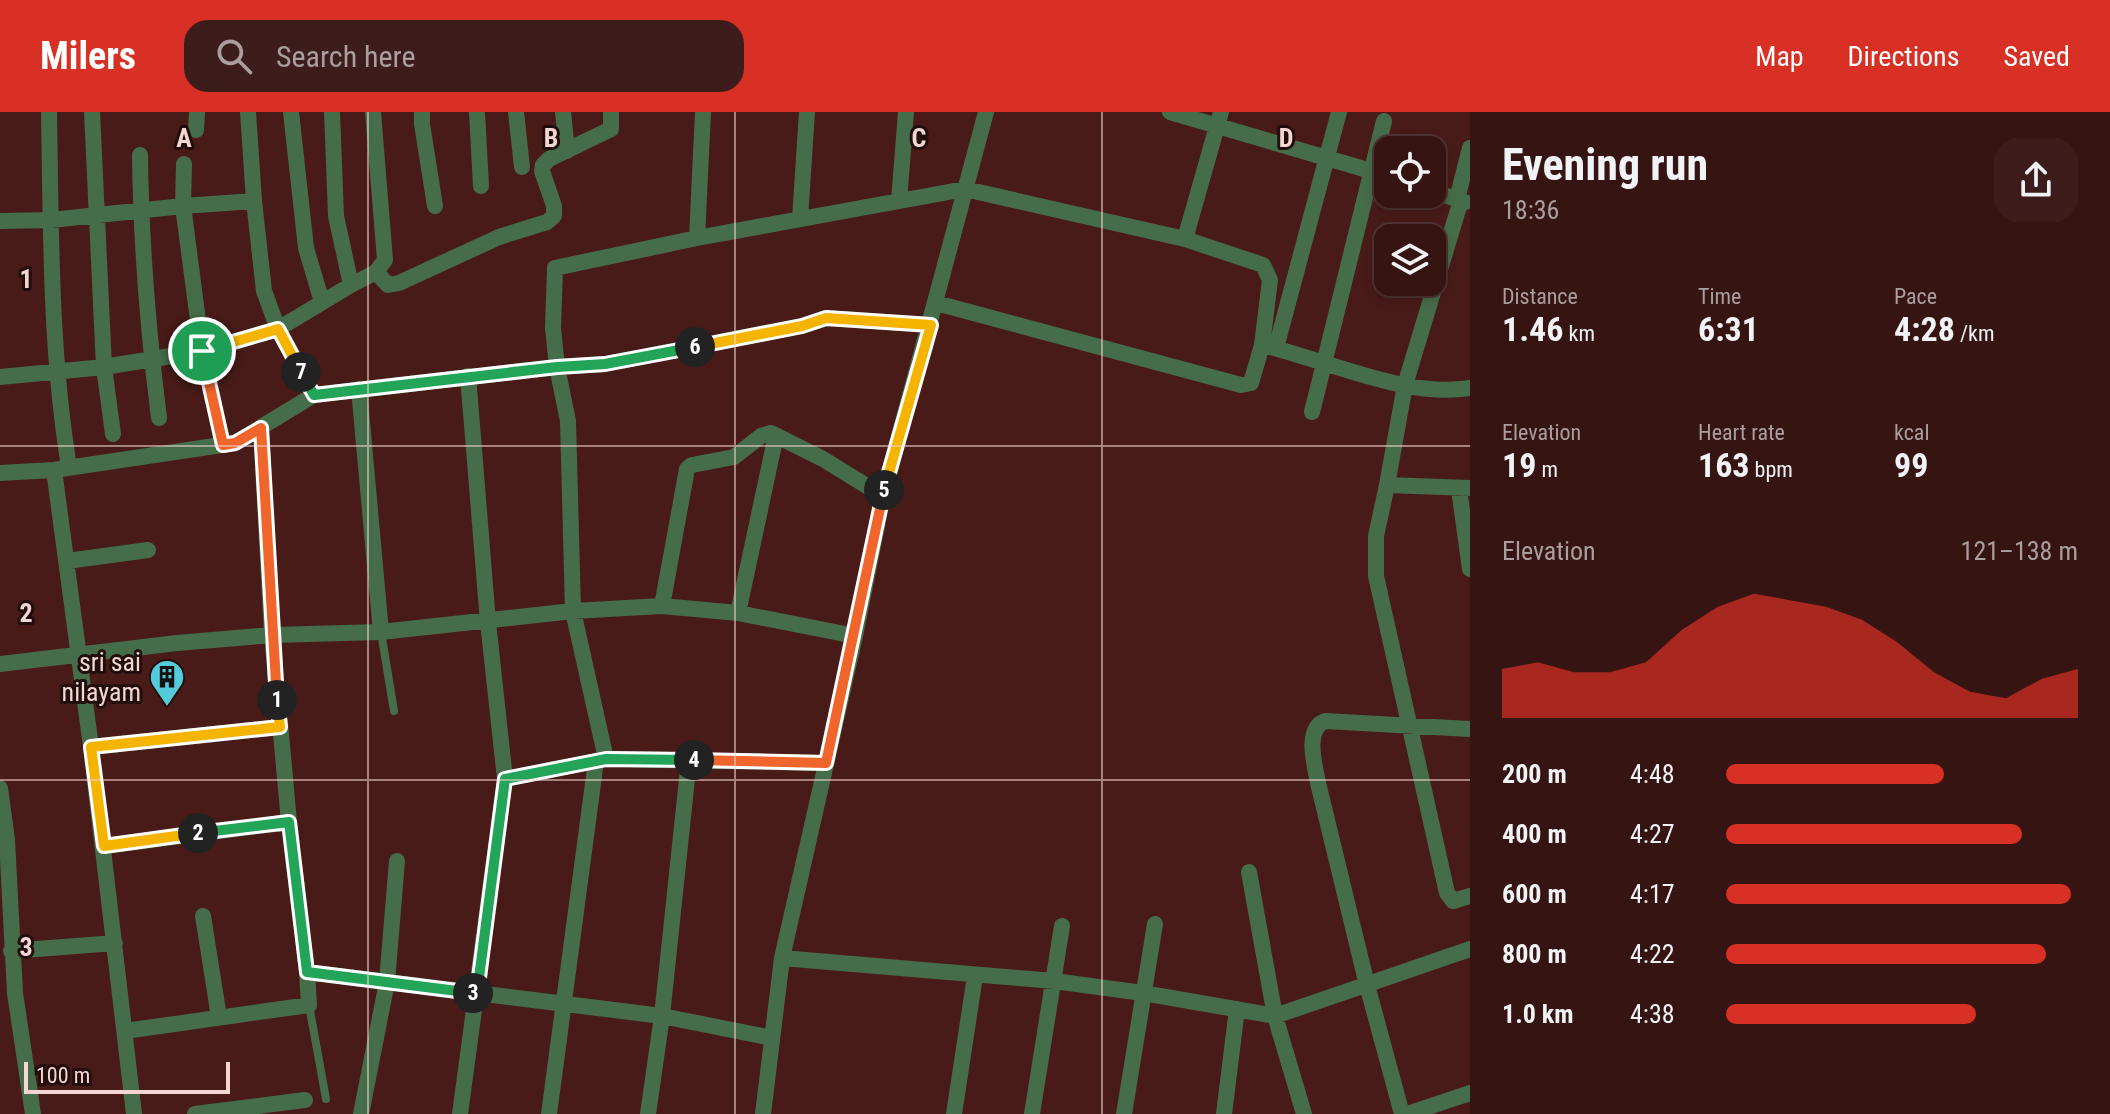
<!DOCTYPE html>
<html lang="en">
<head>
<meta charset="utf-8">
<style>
  body { margin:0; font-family:"Roboto Condensed",sans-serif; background:#3d1d1b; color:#f1f3f6; height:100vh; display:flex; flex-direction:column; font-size:30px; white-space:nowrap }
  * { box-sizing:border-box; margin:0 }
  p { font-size:26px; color:#aa9e9f }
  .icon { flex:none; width:44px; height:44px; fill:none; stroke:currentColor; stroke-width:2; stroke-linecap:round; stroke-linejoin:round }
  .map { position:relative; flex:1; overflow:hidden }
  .panel { display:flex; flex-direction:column; background:#361412; width:640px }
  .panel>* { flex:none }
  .tools { position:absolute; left:1374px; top:24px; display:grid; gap:16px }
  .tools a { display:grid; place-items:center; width:72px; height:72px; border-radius:16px; background:#361412; box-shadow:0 4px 12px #0003,0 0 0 2px #503332; font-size:40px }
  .scale { position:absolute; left:24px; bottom:20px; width:206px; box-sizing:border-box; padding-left:8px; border:4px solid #f5d6d2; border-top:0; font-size:22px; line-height:28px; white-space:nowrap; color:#f5d6d2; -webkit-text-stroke:6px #210d0b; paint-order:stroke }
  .pin { position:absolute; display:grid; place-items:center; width:68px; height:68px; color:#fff; margin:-34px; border:4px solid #fff; border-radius:50%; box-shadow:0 2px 8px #0007 }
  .km { position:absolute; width:40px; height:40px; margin:-20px; border-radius:50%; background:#222; color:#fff; font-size:22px; line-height:40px; text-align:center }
  .round { display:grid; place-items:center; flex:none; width:84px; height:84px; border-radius:24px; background:#3d1d1b }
  .head { display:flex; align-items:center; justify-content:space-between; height:136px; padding:0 32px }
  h1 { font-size:44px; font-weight:700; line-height:60px }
  .metrics { display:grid; grid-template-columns:repeat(3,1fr); gap:12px; height:136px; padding:8px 32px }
  .metrics div { display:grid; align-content:center }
  .metrics b { font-size:34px; font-weight:700 }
  .metrics small { font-size:22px; font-weight:400 }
  .metrics p { font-size:22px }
  .chart { height:224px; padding:16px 32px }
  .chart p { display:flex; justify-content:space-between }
  .chart svg { width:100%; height:144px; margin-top:8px; fill:#d93025; opacity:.7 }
  ul { padding:0 32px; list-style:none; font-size:26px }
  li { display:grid; grid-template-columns:128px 96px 1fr; align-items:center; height:60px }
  li i { height:20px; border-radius:10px; background:#d93025 }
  header { display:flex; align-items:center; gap:48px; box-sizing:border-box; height:112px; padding:0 40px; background:#d93025; color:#fff }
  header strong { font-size:38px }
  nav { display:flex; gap:44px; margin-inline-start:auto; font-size:28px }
  .search { width:560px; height:72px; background:#3d1d1b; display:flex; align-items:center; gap:20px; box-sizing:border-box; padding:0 28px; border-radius:24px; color:#aa9e9f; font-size:30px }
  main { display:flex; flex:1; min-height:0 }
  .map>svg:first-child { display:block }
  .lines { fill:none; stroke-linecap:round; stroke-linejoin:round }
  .lane { stroke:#466d49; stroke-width:8 }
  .street { stroke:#466d49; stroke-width:16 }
  .split-1-casing { stroke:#fff; stroke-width:16 }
  .split-2-casing { stroke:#fff; stroke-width:16 }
  .split-3-casing { stroke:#fff; stroke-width:16 }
  .split-4-casing { stroke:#fff; stroke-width:16 }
  .split-5-casing { stroke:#fff; stroke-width:16 }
  .split-6-casing { stroke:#fff; stroke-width:16 }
  .split-7-casing { stroke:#fff; stroke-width:16 }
  .split-8-casing { stroke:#fff; stroke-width:16 }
  .split-1 { stroke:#f0652b; stroke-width:10 }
  .split-2 { stroke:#f5b400; stroke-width:10 }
  .split-3 { stroke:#22a559; stroke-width:10 }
  .split-4 { stroke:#22a559; stroke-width:10 }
  .split-5 { stroke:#f0652b; stroke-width:10 }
  .split-6 { stroke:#f5b400; stroke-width:10 }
  .split-7 { stroke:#22a559; stroke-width:10 }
  .split-8 { stroke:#f5b400; stroke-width:10 }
  .grid { fill:none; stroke:#f5d6d2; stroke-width:2; stroke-opacity:0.55 }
  .labels { text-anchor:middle; stroke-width:6; stroke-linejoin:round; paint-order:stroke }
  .poi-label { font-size:26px; fill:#f5d6d2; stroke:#210d0b; text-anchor:end }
  .grid-label { font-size:26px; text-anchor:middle; font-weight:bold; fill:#f5d6d2; stroke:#210d0b; stroke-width:6; stroke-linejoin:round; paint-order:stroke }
</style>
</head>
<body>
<header>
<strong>Milers</strong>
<div class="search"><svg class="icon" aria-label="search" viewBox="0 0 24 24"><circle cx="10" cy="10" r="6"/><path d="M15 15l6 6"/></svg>Search here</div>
<nav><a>Map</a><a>Directions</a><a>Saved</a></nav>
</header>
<main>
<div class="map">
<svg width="1470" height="1002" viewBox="0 0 1470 1002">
  <rect width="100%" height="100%" fill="#481b18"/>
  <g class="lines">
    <path class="lane" d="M381,520L394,599
      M309,893L326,987"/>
    <path class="street" d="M49,0C51,118 50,239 69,355
      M92,0L104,255L113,322
      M291,0L306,136L322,190
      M422,0V12L435,94
      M477,0L481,74
      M516,0L522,55
      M563,0L567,39
      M703,0L697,126L965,77L1185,127L1263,153L1270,168L1262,233C1324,247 1408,287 1470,276
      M1170,0L1388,64
      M196,18L197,0
      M140,43C141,131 148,219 159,306
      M1432,79L1465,90
      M1457,87L1470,36
      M1461,88L1405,273L1387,373L1470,376
      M254,89L264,179L278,217L314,283
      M899,89L906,0
      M800,107L807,0
      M0,109L51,108L183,94L184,52
      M1185,127L1221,0
      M376,160L388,173L399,171L499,125L547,110L554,104V94L542,59L543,53L549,47L611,17V0
      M351,173L376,160L385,148L373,0
      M936,191L1241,273L1251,271L1262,233
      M1276,236L1339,0
      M0,265L104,255L202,239L278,217L351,173L336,104L332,0
      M359,277L381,520
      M1312,300L1384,9
      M261,316L272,523L289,710L307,860L662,904L772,926
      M223,333L202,239L183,94L254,89L248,0
      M54,358L235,331L314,283L557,255L605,252L802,214L826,206L931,213
      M0,361L54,358L91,635L134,1002
      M1387,373L1376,424V464L1447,781L1453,789L1470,784
      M1459,377L1470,457
      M67,449L148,438
      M662,494L687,357L692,353L734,345L761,324L771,321L823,347L883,384
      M738,501L776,323
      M0,552L177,531L272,523L381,520L573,499L662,494L738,501L855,524
      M91,635L280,615
      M606,647L573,499L568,309L557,255L553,216L555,156L697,126
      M505,667L606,647L826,651
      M0,676L7,728L15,881L33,1002
      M104,734L289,710
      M1249,760L1275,904L1304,1002
      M203,804L219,905
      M11,839L115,831
      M782,846L1054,869L1143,881L1275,904L1470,837
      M125,919L309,893L307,860
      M195,1002L305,988
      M361,1002L387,870L397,749
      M460,1002L505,667L488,510L468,264
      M549,1002L596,649
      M648,1002L662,904L689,648
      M763,1002L782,846L855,524L883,384L986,0
      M954,1002L975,864
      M1032,1002L1062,814
      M1124,1002L1155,812
      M1224,1002L1237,897
      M1402,1002L1367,873L1318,671C1315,654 1304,617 1325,609L1470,617
      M1407,1002L1470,981"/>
  </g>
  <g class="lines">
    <defs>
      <path id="split-1" d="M202,239L223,333L235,331L261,316L277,588"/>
      <path id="split-2" d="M198,721L104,734L91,635L280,615L277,588"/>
      <path id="split-3" d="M198,721L289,710L307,860L473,881"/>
      <path id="split-4" d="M473,881H477L505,667L606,647L694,648"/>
      <path id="split-5" d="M694,648L826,651L884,378"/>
      <path id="split-6" d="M695,235L802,214L826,206L931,213L884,378"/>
      <path id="split-7" d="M301,260L314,283L557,255L605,252L695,235"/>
      <path id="split-8" d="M202,239L278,217L301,260"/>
    </defs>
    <use href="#split-1" class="split-1-casing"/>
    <use href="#split-2" class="split-2-casing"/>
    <use href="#split-3" class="split-3-casing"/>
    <use href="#split-4" class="split-4-casing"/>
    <use href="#split-5" class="split-5-casing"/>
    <use href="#split-6" class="split-6-casing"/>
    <use href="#split-7" class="split-7-casing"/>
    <use href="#split-8" class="split-8-casing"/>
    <use href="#split-1" class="split-1"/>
    <use href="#split-2" class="split-2"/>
    <use href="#split-3" class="split-3"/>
    <use href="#split-4" class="split-4"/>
    <use href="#split-5" class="split-5"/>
    <use href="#split-6" class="split-6"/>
    <use href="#split-7" class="split-7"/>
    <use href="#split-8" class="split-8"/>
  </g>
  <path class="grid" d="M368,0V1002M735,0V1002M1102,0V1002M0,334H1470M0,668H1470"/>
  <defs>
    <symbol id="building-pin" viewBox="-11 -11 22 30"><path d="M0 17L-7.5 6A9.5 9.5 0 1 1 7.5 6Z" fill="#53cbda" stroke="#210d0b"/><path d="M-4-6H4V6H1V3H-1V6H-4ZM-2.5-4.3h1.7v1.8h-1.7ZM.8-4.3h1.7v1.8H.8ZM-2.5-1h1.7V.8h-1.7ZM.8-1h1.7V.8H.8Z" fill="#111"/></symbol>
  </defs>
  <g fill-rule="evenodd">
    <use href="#building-pin" x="147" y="545" width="40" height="54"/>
  </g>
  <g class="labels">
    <g class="poi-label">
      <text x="141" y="559">sri sai<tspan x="141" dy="30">nilayam</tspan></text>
    </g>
  </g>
  <g class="grid-label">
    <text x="184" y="35">A</text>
    <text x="551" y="35">B</text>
    <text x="919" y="35">C</text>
    <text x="1286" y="35">D</text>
    <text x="26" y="176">1</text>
    <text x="26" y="510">2</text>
    <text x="26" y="844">3</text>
  </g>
</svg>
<div class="tools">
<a><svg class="icon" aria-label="locate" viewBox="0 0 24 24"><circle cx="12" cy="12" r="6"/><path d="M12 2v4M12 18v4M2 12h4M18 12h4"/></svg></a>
<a><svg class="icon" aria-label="layers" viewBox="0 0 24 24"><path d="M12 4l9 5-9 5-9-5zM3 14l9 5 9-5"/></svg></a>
</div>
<div class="scale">100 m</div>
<div class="pin" style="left:202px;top:239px;background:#1e9e55"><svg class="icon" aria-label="arrive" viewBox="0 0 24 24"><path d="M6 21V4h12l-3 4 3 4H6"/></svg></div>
<b class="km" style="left:277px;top:588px">1</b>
<b class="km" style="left:198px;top:721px">2</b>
<b class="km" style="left:473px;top:881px">3</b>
<b class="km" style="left:694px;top:648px">4</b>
<b class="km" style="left:884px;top:378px">5</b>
<b class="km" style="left:695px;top:235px">6</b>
<b class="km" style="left:301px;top:260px">7</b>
</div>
<section class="panel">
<div class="head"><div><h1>Evening run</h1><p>18:36</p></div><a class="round"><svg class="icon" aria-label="share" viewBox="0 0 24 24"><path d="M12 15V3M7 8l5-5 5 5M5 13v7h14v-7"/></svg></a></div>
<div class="metrics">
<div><p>Distance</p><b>1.46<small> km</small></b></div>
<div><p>Time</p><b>6:31</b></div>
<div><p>Pace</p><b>4:28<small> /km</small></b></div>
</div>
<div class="metrics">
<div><p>Elevation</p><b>19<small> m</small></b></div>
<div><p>Heart rate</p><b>163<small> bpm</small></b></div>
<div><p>kcal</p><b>99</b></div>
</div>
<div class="chart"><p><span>Elevation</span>121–138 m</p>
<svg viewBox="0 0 160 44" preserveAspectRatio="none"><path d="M0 44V29L10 27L20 30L30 30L40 27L50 17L60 10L70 6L80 8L90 10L100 14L110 21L120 30L130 36L140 38L150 32L160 29V44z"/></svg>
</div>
<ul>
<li><b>200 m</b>4:48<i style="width:62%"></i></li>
<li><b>400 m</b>4:27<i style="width:84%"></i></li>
<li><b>600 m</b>4:17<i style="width:98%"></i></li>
<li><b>800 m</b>4:22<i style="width:91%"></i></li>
<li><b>1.0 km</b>4:38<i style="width:71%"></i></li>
</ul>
</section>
</main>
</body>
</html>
